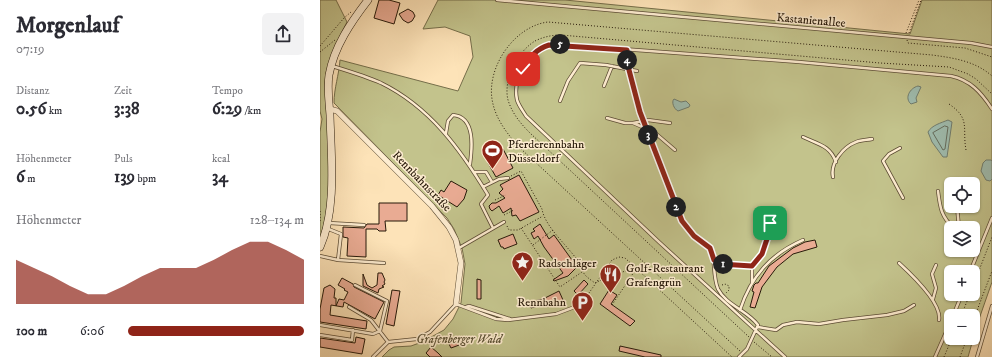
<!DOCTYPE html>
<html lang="de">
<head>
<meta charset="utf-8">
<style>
  body { margin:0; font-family:"IM FELL DW Pica",serif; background:#f2f2f3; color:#2b2b33; height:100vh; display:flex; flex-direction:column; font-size:15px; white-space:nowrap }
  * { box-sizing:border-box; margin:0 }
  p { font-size:13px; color:#7c7c81 }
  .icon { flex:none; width:22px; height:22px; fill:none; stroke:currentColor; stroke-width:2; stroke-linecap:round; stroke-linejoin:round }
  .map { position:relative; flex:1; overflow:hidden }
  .side { display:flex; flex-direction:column; background:#fff; width:320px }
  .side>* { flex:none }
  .controls { position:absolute; left:624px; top:177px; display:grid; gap:8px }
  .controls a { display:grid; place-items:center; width:36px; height:36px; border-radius:6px; background:#fff; box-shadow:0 1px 3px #0004; font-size:20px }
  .pin { position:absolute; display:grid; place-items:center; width:34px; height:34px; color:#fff; margin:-17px; border-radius:8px; box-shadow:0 2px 6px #0006 }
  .km { position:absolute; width:20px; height:20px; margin:-10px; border-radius:50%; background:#222; color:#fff; font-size:11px; line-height:20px; text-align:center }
  .round { display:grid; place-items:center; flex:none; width:42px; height:42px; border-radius:6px; background:#f2f2f3 }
  .headline { display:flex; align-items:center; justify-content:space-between; height:68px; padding:0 16px }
  h1 { font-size:22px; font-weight:700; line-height:30px }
  .metrics { display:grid; grid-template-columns:repeat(3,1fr); gap:6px; height:68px; padding:4px 16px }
  .metrics div { display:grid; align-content:center }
  .metrics b { font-size:17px; font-weight:700 }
  .metrics small { font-size:11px; font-weight:400 }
  .metrics p { font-size:11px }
  .chart { height:112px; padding:8px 16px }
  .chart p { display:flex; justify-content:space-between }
  .chart svg { width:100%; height:72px; margin-top:4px; fill:#8f2418; opacity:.7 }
  ul { padding:0 16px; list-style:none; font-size:13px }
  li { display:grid; grid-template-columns:64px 48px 1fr; align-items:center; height:30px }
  li i { height:10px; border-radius:5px; background:#8f2418 }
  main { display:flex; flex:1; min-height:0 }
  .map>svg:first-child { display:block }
  .green { fill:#c3c38c; stroke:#756e4a; fill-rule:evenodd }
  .water { fill:#9fbeb1; stroke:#6f7c6e }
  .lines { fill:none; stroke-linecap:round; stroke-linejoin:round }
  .shore { stroke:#636c5d; stroke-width:1 }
  .building { fill:#e9ab93; stroke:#271909 }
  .lane-casing { stroke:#5c4c35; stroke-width:4 }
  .street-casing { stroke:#5c4c35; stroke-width:6 }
  .secondary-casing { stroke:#271909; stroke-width:8 }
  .path { stroke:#271909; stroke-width:1; stroke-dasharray:1 2; stroke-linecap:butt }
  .lane { stroke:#feedd1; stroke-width:2.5 }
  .street { stroke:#feedd1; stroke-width:5 }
  .secondary { stroke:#feedd1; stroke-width:7 }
  .route-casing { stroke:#fff; stroke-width:8 }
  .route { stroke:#8f2418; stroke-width:5 }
  .labels { text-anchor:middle; stroke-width:3; stroke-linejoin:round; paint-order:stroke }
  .street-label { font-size:12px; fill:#271909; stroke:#feedd1 }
  .poi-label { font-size:12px; fill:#271909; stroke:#feedd1; text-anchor:start }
  .park-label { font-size:12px; font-style:italic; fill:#5e5437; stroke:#feedd1 }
</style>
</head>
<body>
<main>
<section class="side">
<div class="headline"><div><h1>Morgenlauf</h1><p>07:19</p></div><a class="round"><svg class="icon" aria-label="share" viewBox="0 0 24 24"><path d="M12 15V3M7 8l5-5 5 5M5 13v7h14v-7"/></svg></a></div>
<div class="metrics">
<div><p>Distanz</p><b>0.56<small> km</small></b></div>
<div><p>Zeit</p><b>3:38</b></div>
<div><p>Tempo</p><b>6:29<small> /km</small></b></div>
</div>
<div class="metrics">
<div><p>Höhenmeter</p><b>6<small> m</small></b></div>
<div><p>Puls</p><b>139<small> bpm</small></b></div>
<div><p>kcal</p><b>34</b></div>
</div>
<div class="chart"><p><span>Höhenmeter</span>128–134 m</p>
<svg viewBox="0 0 160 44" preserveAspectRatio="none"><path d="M0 44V17L10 22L20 27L30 33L40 38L50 38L60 33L70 27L80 22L90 22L100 22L110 17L120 11L130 6L140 6L150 11L160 17V44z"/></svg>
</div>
<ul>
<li><b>100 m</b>6:06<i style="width:100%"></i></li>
</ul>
</section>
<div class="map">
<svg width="672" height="357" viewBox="0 0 672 357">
  <rect width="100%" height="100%" fill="#fde3b8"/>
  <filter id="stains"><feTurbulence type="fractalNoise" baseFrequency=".005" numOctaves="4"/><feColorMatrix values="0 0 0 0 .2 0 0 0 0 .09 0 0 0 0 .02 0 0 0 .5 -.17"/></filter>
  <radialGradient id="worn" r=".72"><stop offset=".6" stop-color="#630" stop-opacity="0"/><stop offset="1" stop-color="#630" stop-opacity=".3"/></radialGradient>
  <path class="green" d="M0,0H16L27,22C17,42 7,61 5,83C7,134 16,190 0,239V132L2,119L0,111Z
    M118,0H245L590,34L602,0H672V282L658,322L648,357H62L69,350L74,347L91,346L102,342L124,330L133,319L141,303L145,264L142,248L134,229L127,218L14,103C14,88 19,75 20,60L138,91L153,57L150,36L125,27L103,29ZM631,184H653V206H631ZM631,228H653V250H631ZM631,272H653V294H631ZM631,316H653V338H631Z"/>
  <path class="water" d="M598,86L601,87L596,98L597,102L591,104C584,98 590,88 598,86Z
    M354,99L361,102L366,101L370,105L369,107L358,111C354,109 351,102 354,99Z
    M628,120L632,122L627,157H623L612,142L608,132C612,125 621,123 628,120Z
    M666,160H671L672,161V179L670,181L666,180L661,171L663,163Z"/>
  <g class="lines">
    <path class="shore" d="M625,126L628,127L625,149L623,150L613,133Z"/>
  </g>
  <path class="building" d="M59,0H69L80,3L74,24L54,18Z
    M88,9L93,12L95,16L92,21L88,23L83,20L79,14Z
    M183,149L193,168L176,177L168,163L173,160L170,156Z
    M199,175L219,212L200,221L196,215L192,216L191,208L183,213L179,206L172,211L170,209L169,206L172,203H176L185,198L179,193L183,189L180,185Z
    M131,181L147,190L144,199L137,207L118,195L121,190L124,192Z
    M59,203H87V221H65L66,231H59L57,229H46V257L27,256L28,238L23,237V227L44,228L47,224H59Z
    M220,224L229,239L234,235L257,267L248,276L234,281L233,280L243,273L224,247L218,236L214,239L211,233L215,231L213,229Z
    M193,234L197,244L184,249L183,247H181L178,240Z
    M495,240L497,247L473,254L457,267L442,287L435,308L430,307L434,292L432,291L434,285L436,283H438L449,266L473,248L485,242Z
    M58,273H62L65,280L64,282L65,284L62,286L64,287L59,289L58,293L43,286V274L47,285L52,288L57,285Z
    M22,278L33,284L34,287L64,302L55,319L24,302L23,307L11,305L10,315L47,321L46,329L0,322V309L4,288L10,285L15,289L14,298H16V306L19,299L24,300L28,292L24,290L25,289L18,285Z
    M157,279L161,280V299H157Z
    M264,280L268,284L258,295L254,291Z
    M72,290L80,291L74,326L66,324Z
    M289,290L297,295L291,304L315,321L310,326L280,304Z
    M239,291L243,300L238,302L236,299L224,304L211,308L210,302L223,299Z
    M36,337L45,339L42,354L0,347V338L35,343Z
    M141,338L142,344L131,348L128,342Z
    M300,346L341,355V357H325L299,351Z
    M111,347L118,353L122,357H110L106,353Z"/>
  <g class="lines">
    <defs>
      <path id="lane" d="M177,0L651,43L672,47
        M307,50L309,70L320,112L361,221L374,236L392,251C395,263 393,277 398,289C406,305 428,311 438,325L427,349L419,357
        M12,66C28,71 45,76 61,83C110,107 141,150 168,195L161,204L173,228
        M284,86L292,66
        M240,101L248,81L260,63L286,65L317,71
        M287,118L305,123H313
        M350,123L328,120L313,123L334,132L355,150
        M126,133L128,121L133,115C156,117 152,149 150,164
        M483,137C497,144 510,145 516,162
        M580,148L569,154L563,161L583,198
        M154,172H166L172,182
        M513,177C510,163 523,147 536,142C541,140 547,140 552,139
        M163,187L179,179L188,178
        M618,191C620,207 621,217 634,228
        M637,206L639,228
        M9,223L44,225
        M6,228L21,234L18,260
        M139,248L184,222
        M0,256L18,260L64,263
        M394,260L399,264L432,266
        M579,263C591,274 622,303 619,320
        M650,272L672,218
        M432,283V266L442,254L451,227V219
        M613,299L616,288L612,274L616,265
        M29,307L51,320L68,342L53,357
        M146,307L149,306L190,319
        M420,310C431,276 451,254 483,240
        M633,316L642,294
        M0,325L53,334L60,331L67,301L35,285
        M438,327L456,330L463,325L477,322L499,324L523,320L567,315L584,311L594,305
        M0,335L32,340L33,330
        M68,342L97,339L110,332L136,304L176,319L188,320L236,314L260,305
        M465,357L339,242L206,116C203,111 199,106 197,100C192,76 211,47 235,44L479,62L631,76C650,80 661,92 672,109
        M615,357L631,321
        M657,357L672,306"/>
      <path id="street" d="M10,109L17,111L112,206L129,227L136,240L141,263L136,304"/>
      <path id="secondary" d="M0,247C17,209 11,156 10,115C9,101 7,88 9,75C14,47 31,22 48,0"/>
    </defs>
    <use href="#lane" class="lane-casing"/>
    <use href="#street" class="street-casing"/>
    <use href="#secondary" class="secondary-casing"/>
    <path class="path" d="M586,33L599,0
      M589,33L601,0
      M587,40L588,43L645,48L672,57
      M0,46L24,18L31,12
      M0,52L15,40
      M629,104C651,119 642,128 646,150
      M191,176L201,171L222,209C225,227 247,245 258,261C261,266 262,271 265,275C268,278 272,281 275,283L292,275L316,268
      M175,200L186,195
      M0,211V221
      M184,215L194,210
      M187,226L189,230H198L223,216
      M201,228L240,287L262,272
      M213,245L233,230
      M402,285L405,284L409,286V290L406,293
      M653,286L672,237
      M262,303L292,260L299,257L305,258L412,357
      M292,305L316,269
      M641,316L650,294
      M653,321L672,271
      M429,337L210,133C200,123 192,113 188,100C183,80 197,52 215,41C223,37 232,35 241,35L560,63L629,67L648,74L656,79L672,94
      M434,342L452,357
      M420,351L201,149C188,135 175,119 172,99C167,66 195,26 228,22L612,55C634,58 655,61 672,76
      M624,357L632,338
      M640,357L647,338"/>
    <use href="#lane" class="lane"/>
    <use href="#street" class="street"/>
    <use href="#secondary" class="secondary"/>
  </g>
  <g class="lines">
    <defs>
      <path id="route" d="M203,69C210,57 216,49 229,45L307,50L309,70L320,112L362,221L374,236L390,248L394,260L400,264L432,266L442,254L451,227L450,223"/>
    </defs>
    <use href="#route" class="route-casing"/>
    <use href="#route" class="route"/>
  </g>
  <defs>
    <symbol id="stadium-pin" viewBox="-11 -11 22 30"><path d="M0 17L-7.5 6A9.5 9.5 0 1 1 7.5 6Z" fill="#8f2418" stroke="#feedd1"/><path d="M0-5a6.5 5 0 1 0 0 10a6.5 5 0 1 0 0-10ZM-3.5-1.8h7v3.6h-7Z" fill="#fff"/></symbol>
    <symbol id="sight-pin" viewBox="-11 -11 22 30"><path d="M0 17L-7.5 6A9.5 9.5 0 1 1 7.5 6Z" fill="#8f2418" stroke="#feedd1"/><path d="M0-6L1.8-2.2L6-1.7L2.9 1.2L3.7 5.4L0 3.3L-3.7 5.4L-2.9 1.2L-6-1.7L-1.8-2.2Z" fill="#fff"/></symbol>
    <symbol id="restaurant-pin" viewBox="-11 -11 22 30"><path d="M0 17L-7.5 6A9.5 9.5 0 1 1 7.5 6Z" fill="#8f2418" stroke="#feedd1"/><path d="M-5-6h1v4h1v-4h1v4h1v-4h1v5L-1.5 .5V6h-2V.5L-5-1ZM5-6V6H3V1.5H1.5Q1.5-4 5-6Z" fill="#fff"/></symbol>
    <symbol id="parking-pin" viewBox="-11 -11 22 30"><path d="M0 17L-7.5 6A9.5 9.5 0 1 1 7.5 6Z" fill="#8f2418" stroke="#feedd1"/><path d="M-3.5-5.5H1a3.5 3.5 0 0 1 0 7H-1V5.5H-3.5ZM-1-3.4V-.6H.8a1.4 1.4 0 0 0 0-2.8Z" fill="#fff"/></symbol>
  </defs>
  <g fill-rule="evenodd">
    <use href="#stadium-pin" x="160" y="138" width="25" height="34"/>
    <use href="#sight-pin" x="190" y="250" width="25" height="34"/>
    <use href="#restaurant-pin" x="278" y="262" width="25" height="34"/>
    <use href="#parking-pin" x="250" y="290" width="25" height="34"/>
  </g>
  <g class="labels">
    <g class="street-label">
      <text transform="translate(491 20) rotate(5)" y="4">Kastanienallee</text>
      <text transform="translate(102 181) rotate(46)" y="4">Rennbahnstraße</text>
    </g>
    <g class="poi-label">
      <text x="188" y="148">Pferderennbahn<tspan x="188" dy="14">Düsseldorf</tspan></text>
      <text x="218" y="267">Radschläger</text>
      <text x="306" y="272">Golf-Restaurant<tspan x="306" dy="14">Grafengrün</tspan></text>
      <text x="246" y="306" text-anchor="end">Rennbahn</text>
    </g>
    <g class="park-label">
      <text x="139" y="343">Grafenberger Wald</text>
    </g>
  </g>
  <rect width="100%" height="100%" filter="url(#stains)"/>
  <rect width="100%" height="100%" fill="url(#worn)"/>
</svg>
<div class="controls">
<a><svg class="icon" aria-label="locate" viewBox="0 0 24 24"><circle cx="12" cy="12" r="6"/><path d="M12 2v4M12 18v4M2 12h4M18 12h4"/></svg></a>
<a><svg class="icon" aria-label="layers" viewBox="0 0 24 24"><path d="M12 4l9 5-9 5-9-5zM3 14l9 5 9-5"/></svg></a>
<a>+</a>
<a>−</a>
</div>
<div class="pin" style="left:450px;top:223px;background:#1e9e55"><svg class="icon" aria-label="arrive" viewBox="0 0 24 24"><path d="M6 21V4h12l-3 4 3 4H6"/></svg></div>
<div class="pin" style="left:203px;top:69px;background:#d93025"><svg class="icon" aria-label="check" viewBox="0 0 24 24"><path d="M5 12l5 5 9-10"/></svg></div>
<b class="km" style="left:403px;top:264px">1</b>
<b class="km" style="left:356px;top:207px">2</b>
<b class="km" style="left:328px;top:135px">3</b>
<b class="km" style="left:307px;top:60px">4</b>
<b class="km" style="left:240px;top:44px">5</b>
</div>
</main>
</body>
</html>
